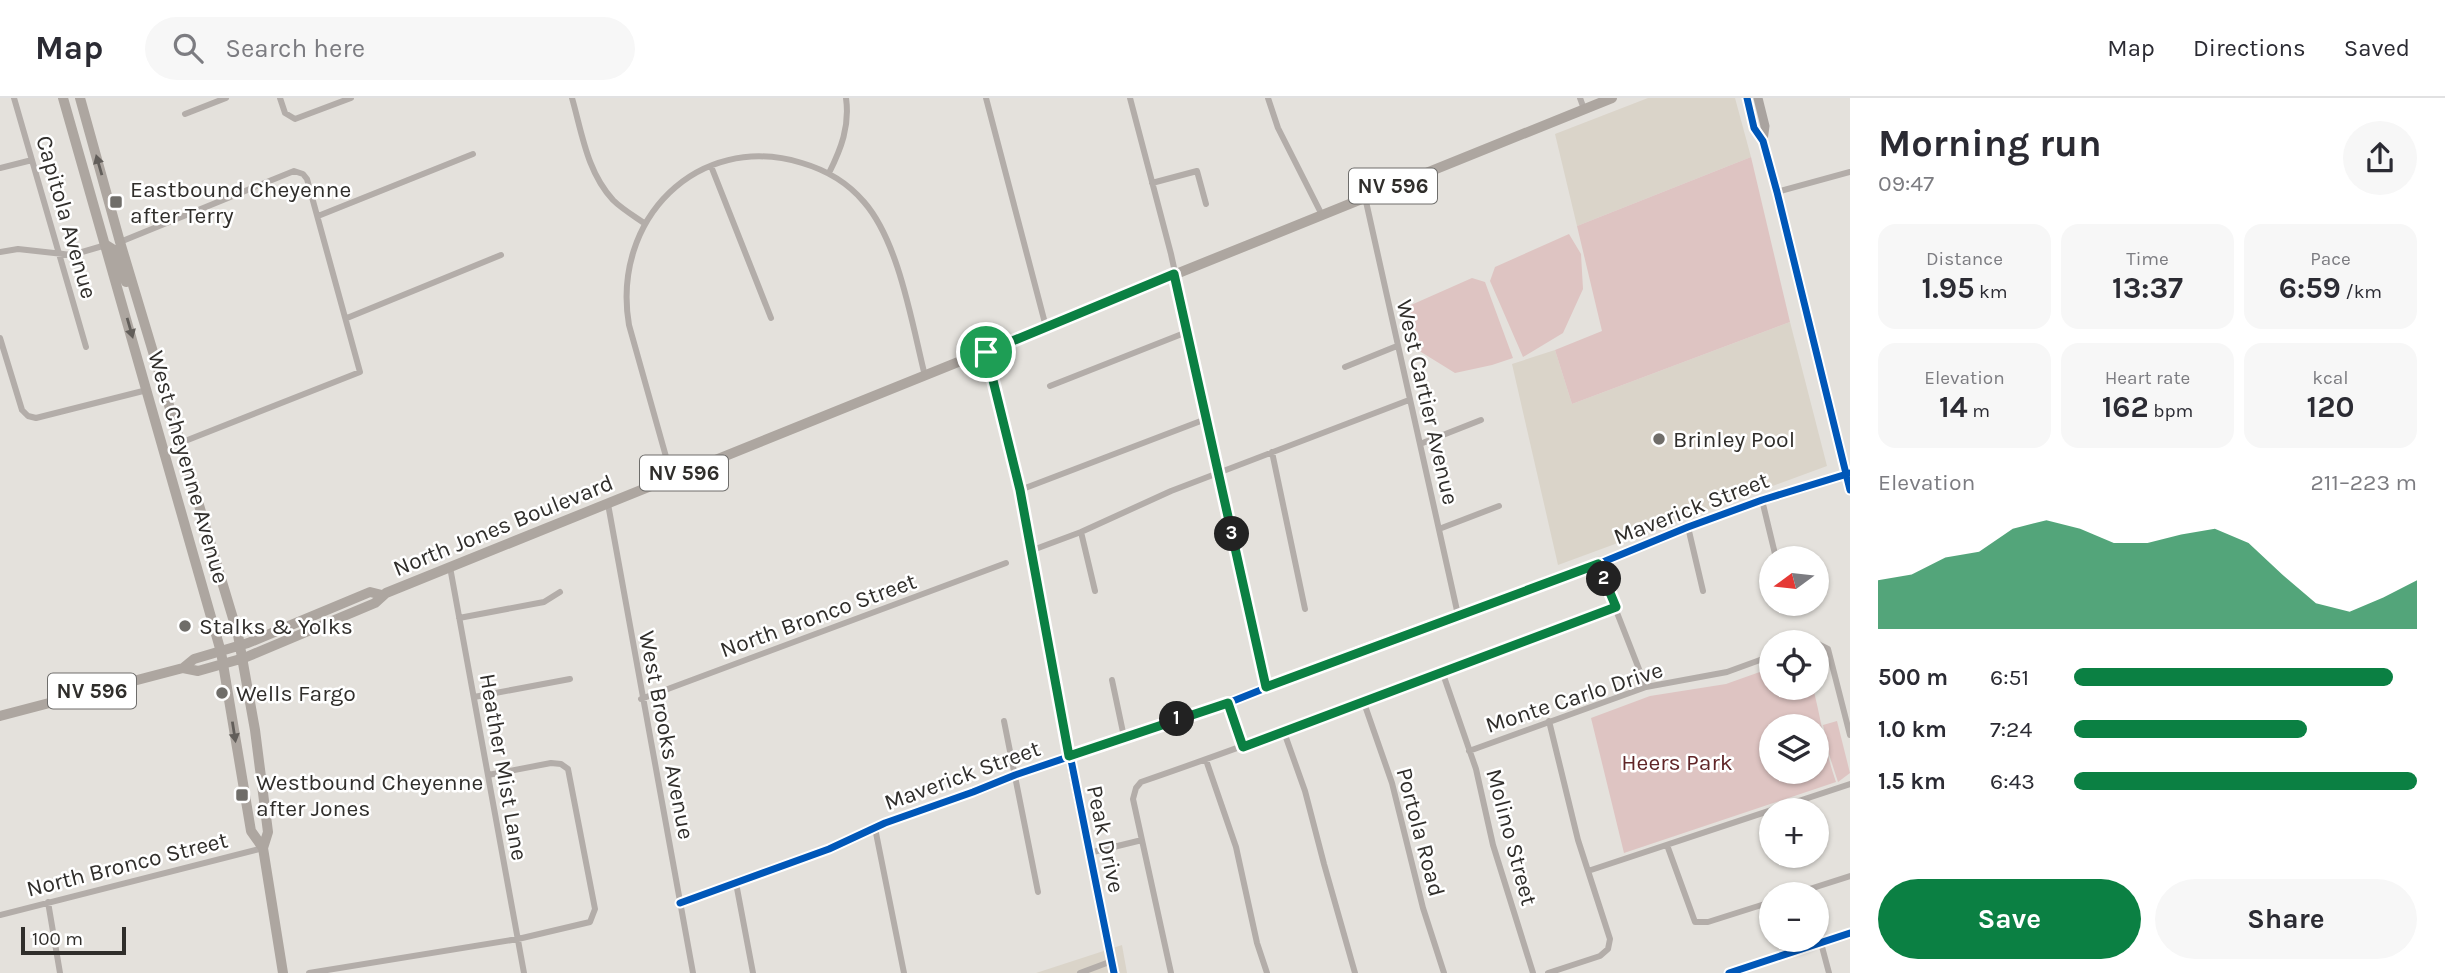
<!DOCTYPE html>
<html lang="en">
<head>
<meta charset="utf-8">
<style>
  body { margin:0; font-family:Karla,sans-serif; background:#f7f7f7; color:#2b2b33; height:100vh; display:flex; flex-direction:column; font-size:26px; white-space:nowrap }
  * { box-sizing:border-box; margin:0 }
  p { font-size:23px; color:#7c7c81 }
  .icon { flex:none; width:38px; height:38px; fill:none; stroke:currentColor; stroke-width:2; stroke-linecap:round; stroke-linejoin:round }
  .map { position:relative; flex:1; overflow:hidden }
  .sheet { display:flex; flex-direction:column; background:#fff; width:595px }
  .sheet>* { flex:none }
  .needle { width:46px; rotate:255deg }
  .fabs { position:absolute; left:1759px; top:448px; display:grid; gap:14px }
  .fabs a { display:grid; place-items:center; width:70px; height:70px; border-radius:50%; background:#fff; box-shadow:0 2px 5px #0004; font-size:35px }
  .scale { position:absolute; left:21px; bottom:18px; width:105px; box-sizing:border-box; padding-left:7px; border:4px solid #302e2b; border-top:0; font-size:19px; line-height:24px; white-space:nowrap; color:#302e2b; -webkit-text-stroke:5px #fff; paint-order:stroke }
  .pin { position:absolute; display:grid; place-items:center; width:60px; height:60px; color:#fff; margin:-30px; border:4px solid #fff; border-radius:50%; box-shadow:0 2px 7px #0007 }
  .km { position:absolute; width:35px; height:35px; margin:-18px; border-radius:50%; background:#222; color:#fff; font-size:19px; line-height:35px; text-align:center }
  .round { display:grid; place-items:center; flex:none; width:74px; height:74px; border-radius:37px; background:#f7f7f7 }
  .headline { display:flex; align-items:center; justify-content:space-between; height:119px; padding:0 28px }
  h1 { font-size:38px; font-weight:700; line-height:52px }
  .metrics { display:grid; grid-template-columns:repeat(3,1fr); gap:10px; height:119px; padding:7px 28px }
  .metrics div { display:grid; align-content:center; border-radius:18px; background:#f7f7f7; text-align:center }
  .metrics b { font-size:30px; font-weight:700 }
  .metrics small { font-size:19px; font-weight:400 }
  .metrics p { font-size:19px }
  .chart { height:196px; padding:14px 28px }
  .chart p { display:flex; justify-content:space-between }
  .chart svg { width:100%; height:126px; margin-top:7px; fill:#0b8043; opacity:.7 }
  .cta { display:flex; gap:14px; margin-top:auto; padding:14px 28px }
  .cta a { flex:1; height:80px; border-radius:42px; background:#0b8043; color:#fff; font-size:28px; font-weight:700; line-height:80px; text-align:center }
  .cta a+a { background:#f7f7f7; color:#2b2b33 }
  ul { padding:0 28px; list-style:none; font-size:23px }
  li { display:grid; grid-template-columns:112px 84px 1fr; align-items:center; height:52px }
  li i { height:18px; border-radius:9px; background:#0b8043 }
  header { display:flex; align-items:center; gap:42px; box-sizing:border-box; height:98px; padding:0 35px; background:#fff; border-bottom:2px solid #e1e1e2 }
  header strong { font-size:33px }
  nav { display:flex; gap:38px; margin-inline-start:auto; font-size:24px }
  .search { width:490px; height:63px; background:#f7f7f7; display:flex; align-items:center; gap:18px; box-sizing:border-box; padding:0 24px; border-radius:38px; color:#7c7c81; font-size:26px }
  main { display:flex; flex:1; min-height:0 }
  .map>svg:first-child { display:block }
  .built { fill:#dad4c9 }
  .green { fill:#dec4c2; fill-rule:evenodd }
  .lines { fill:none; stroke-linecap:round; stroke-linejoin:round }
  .minor { stroke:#b3ada9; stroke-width:6 }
  .tertiary { stroke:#b3ada9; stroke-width:8 }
  .secondary { stroke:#a9a39f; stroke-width:9 }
  .primary { stroke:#ada6a0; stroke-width:10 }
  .cycleway-casing { stroke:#fff; stroke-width:11 }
  .cycleway { stroke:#0057b8; stroke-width:7 }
  .oneway { fill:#625e5a }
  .route-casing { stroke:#fff; stroke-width:14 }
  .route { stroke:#0b8043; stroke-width:9 }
  .poi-dot { fill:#6f6d69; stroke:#fff; stroke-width:2.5 }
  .labels { text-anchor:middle; stroke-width:5; stroke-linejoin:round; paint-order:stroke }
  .shield { fill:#fff; stroke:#6e6d6b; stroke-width:2 }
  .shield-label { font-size:21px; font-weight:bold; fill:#302e2b }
  .poi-label { font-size:23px; fill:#302e2b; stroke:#fff; text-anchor:start }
  .street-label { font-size:23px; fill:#302e2b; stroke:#fff }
  .park-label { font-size:23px; fill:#602527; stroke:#fff }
</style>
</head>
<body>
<header>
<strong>Map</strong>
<div class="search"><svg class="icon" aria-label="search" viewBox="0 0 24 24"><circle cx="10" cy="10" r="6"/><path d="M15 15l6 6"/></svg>Search here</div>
<nav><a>Map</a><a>Directions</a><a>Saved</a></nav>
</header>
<main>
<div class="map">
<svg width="1850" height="875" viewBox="0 0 1850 875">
  <rect width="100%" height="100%" fill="#e4e1dc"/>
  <path class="built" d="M1648,0H1735L1751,59L1577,128L1555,36Z
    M1790,224L1827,368L1558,467L1512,266L1555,252L1572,306Z
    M1122,847L1127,875H1036Z"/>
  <path class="green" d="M1751,59L1790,224L1572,306L1555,252L1602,233L1577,128Z
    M1569,136L1581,156L1583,191L1563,235L1523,259L1490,183L1495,169Z
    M1472,180L1485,184L1513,260L1492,267L1455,275L1413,249L1402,211Z
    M1771,570V590H1813C1822,624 1824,650 1836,684L1624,755L1591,620L1650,598L1726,586ZM1771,628H1816V674H1771Z
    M1837,623L1850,675L1838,684L1824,641L1826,640L1823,627Z"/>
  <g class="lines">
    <path class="minor" d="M14,0L86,249
      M280,0L285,15L295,21L351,0
      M572,0C582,35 587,74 613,102C622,111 634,118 644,125
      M986,0L1046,229
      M1130,0L1171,156L1266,589
      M1268,0L1278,30L1322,117
      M1580,0L1584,11
      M185,16L226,0
      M711,68L771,220
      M0,70L32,62
      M829,75C841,51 850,28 846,0
      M1152,85L1197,73L1206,106
      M1777,94L1850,74
      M1365,99L1458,517
      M318,118L473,56
      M120,144L294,73L303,76L307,81L360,274L180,345
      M0,154L18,151L72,157L106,147
      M347,220L501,157
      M0,240L22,312L28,318L36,320L147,292
      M1345,269L1397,248
      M1050,288L1187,234
      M1420,346L1481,322
      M1272,354L1305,511
      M672,380L629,227C611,122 697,33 802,65C826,72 848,85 864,104C899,144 912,226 925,278
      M1020,392L1206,321
      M1762,402L1776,460
      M608,406L693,875
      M1688,429L1703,493
      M1439,431L1499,408
      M1081,434L1095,493
      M1030,453L1081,434L1171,393L1409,302
      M1598,466L1646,589
      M450,469L524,875
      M459,520L544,504L560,494
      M1816,545L1828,551L1850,637
      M1442,573L1476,671L1493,747L1533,875
      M1112,582L1124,639
      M474,599L570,581
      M641,601L1006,465
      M1363,602L1392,685L1423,810L1444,875
      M1228,605L1243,648
      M1004,623L1038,794
      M1284,634L1305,693L1324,766L1355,875
      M1469,653L1646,589L1727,574L1771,558
      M1206,662L1236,749L1257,845L1267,875
      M875,730L904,875
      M1667,747L1695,824H1708L1771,804
      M1089,755L1142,742
      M1588,773L1850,686
      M736,785L753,875
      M1794,796L1850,778
      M48,804L60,875
      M680,805L829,751L885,725L973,694L1015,677L1228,605L1357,554L1598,466L1688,429L1762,402L1848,375
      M0,817L263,750
      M1821,845L1829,875
      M309,875L518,841L590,824L595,811L568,671L561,666L551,665L488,677
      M1080,875L1112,863
      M1171,875L1133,701L1136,690L1141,684C1301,629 1458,567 1616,509
      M1548,875L1600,858L1608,851L1610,841L1578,742L1549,623"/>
    <path class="tertiary" d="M986,254L1020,392L1064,635L1114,875"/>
    <path class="secondary" d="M1747,0L1754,30L1763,43L1777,94L1850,392
      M1758,0L1765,28L1763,43
      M1729,875L1850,835"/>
    <path class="primary" d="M63,0L221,554L251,733L263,750
      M80,0L120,144L238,537L255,632L268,734L263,750L283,875
      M106,147L114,152L126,184
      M183,570L198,573L244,560L375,505L386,495L1612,0
      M0,618L183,570L194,561L248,545L370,494L382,497"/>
    <defs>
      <path id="cycleway" d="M1747,0L1754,30L1763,43L1777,94L1850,392
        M1045,533L1114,875
        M680,805L829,751L885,725L973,694L1015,677L1228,605L1357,554L1598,466L1688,429L1762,402L1850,375
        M1729,875L1850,835"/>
    </defs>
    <use href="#cycleway" class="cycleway-casing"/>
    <use href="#cycleway" class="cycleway"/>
  </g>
  <defs><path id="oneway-solid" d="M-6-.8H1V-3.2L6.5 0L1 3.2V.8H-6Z" transform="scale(1.75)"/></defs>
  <g class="oneway">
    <use href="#oneway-solid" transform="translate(99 67) rotate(-106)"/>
    <use href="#oneway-solid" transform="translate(130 230) rotate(74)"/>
    <use href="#oneway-solid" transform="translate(234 634) rotate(81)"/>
  </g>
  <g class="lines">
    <defs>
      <path id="route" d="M1174,176L1266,589L1598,466L1616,509L1243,649L1228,605L1069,658L1020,392L986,254Z"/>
    </defs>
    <use href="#route" class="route-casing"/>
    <use href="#route" class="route"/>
  </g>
  <g class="poi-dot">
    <rect x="109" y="97" width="14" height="14" rx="3.5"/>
    <circle cx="1659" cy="341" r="7"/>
    <circle cx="185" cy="528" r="7"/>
    <circle cx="222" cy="595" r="7"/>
    <rect x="235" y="690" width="14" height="14" rx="3.5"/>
  </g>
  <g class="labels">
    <g class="shield">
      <rect x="1349" y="70.5" width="88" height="35" rx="5"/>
      <rect x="640" y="357.5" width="88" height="35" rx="5"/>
      <rect x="48" y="575.5" width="88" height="35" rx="5"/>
    </g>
    <g class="shield-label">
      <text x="1393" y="95">NV 596</text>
      <text x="684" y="382">NV 596</text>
      <text x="92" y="600">NV 596</text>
    </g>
    <g class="poi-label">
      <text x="130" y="99">Eastbound Cheyenne<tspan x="130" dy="26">after Terry</tspan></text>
      <text x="1673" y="349">Brinley Pool</text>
      <text x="199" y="536">Stalks &amp; Yolks</text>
      <text x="236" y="603">Wells Fargo</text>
      <text x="256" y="692">Westbound Cheyenne<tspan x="256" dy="26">after Jones</tspan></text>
    </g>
    <g class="street-label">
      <text transform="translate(67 119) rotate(74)" y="8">Capitola Avenue</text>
      <text transform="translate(1428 304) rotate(77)" y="8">West Cartier Avenue</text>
      <text transform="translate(189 369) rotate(74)" y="8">West Cheyenne Avenue</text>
      <text transform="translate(1691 410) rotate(-21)" y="8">Maverick Street</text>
      <text transform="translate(503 427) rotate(-22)" y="8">North Jones Boulevard</text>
      <text transform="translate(818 517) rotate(-20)" y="8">North Bronco Street</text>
      <text transform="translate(1574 599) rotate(-18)" y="8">Monte Carlo Drive</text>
      <text transform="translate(667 637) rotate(79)" y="8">West Brooks Avenue</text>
      <text transform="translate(504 669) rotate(80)" y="8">Heather Mist Lane</text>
      <text transform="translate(962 677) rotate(-20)" y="8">Maverick Street</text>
      <text transform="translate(1421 734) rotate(75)" y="8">Portola Road</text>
      <text transform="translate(1512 739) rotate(75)" y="8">Molino Street</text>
      <text transform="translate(1106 741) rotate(78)" y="8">Peak Drive</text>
      <text transform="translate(127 766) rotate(-14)" y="8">North Bronco Street</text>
    </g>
    <g class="park-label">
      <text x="1677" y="672">Heers Park</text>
    </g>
  </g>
</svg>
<div class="fabs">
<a><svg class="needle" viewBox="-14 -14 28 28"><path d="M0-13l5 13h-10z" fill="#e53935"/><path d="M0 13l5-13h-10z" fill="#7c7c81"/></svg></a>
<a><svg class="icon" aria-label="locate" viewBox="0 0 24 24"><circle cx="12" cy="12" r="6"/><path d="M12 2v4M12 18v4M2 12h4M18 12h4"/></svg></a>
<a><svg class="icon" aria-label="layers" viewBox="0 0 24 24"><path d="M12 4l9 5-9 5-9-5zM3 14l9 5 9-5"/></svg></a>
<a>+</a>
<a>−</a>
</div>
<div class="scale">100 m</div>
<div class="pin" style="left:986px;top:254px;background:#1e9e55"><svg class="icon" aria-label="arrive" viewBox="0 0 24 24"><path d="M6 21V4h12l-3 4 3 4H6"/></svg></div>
<b class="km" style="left:1177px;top:621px">1</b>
<b class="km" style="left:1604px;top:481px">2</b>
<b class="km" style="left:1232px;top:436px">3</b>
</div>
<section class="sheet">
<div class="headline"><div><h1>Morning run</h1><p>09:47</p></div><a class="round"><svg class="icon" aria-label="share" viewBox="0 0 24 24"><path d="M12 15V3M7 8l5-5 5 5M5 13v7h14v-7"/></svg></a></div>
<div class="metrics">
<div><p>Distance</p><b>1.95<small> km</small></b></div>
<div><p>Time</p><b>13:37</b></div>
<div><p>Pace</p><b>6:59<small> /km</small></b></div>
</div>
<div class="metrics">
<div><p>Elevation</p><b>14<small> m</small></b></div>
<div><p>Heart rate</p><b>162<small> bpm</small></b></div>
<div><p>kcal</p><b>120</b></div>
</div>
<div class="chart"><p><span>Elevation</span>211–223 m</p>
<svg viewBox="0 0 160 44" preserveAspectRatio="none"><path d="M0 44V27L10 25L20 19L30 17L40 9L50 6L60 9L70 14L80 14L90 11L100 9L110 14L120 25L130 35L140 38L150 33L160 27V44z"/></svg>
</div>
<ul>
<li><b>500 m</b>6:51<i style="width:93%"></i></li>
<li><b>1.0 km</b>7:24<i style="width:68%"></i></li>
<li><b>1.5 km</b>6:43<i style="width:100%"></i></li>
</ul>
<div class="cta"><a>Save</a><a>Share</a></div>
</section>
</main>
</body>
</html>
